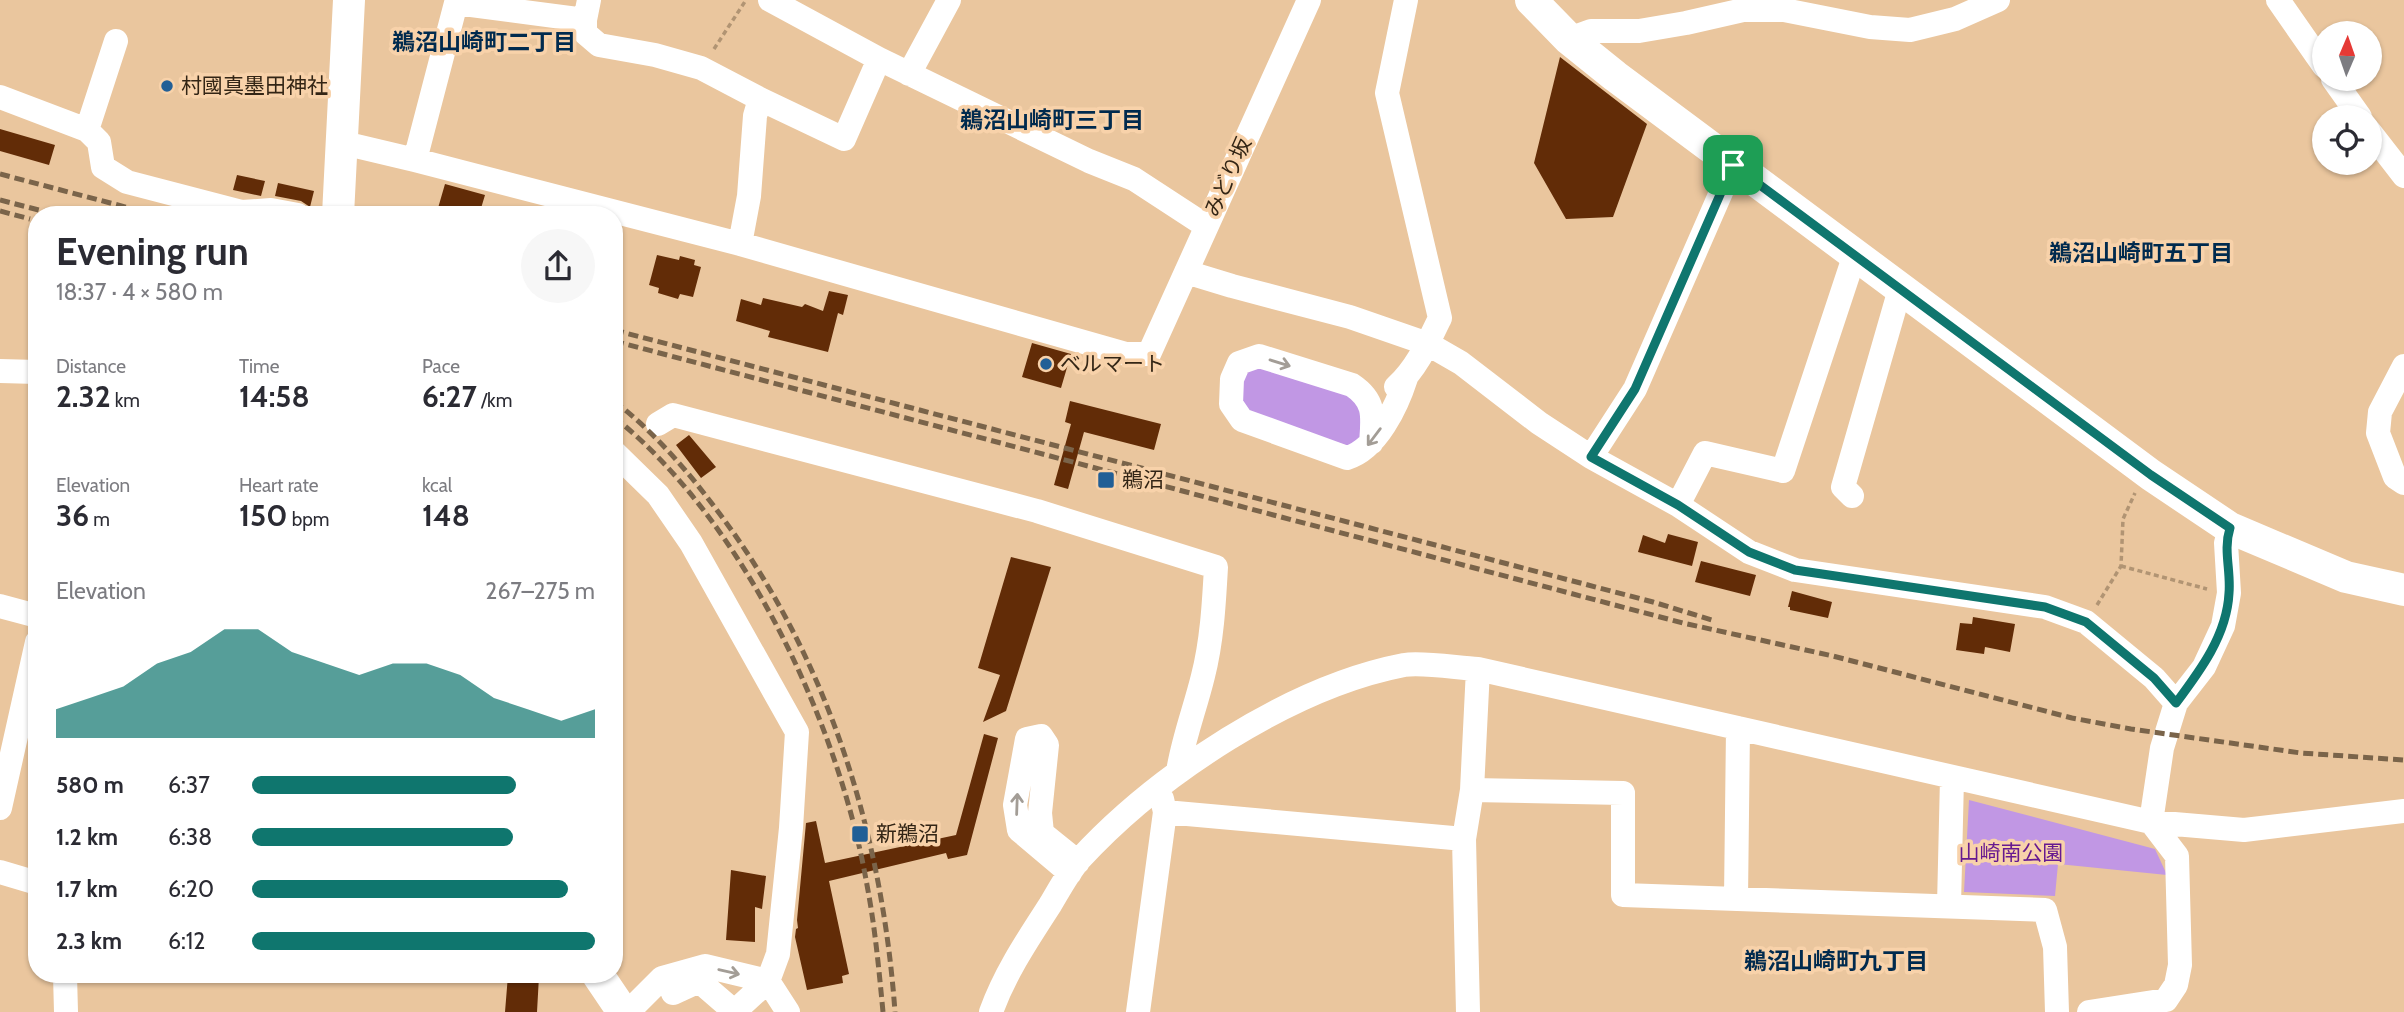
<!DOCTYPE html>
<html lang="en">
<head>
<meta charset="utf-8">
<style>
  body { margin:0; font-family:Cabin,"Noto Sans JP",sans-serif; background:#f7f7f7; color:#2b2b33; height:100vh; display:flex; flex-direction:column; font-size:26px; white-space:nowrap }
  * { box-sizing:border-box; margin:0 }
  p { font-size:23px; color:#7c7c81 }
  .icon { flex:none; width:38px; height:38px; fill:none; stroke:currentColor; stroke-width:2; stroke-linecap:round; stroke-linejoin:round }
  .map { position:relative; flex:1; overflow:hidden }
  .details { position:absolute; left:28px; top:206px; width:595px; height:777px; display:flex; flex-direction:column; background:#fff; border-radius:28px; box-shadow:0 2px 5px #0004 }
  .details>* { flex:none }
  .needle { width:46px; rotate:2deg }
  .tools { position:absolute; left:2312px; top:21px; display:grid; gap:14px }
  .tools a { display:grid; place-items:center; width:70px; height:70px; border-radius:50%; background:#fff; box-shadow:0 2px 5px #0004; font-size:35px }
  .pin { position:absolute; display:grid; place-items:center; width:60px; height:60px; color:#fff; margin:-30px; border-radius:14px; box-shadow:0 4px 10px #0006 }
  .round { display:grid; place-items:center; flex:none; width:74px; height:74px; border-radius:37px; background:#f7f7f7 }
  .overview { display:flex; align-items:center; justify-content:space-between; height:119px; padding:0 28px }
  h1 { font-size:38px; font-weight:700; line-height:52px }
  .figures { display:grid; grid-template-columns:repeat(3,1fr); gap:10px; height:119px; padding:7px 28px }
  .figures div { display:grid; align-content:center }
  .figures b { font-size:30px; font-weight:700 }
  .figures small { font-size:19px; font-weight:400 }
  .figures p { font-size:19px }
  .chart { height:196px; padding:14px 28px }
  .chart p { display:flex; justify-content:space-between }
  .chart svg { width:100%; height:126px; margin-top:7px; fill:#0f766e; opacity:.7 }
  ul { padding:0 28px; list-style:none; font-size:23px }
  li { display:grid; grid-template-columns:112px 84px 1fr; align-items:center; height:52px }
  li i { height:18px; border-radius:9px; background:#0f766e }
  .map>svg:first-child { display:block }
  .green { fill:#c197e4 }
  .building { fill:#622c07 }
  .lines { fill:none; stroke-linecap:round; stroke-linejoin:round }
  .path { stroke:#b19473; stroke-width:3.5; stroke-dasharray:5 3.5; stroke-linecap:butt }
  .minor { stroke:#fff; stroke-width:24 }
  .major { stroke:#fff; stroke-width:32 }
  .rail { stroke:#7a644a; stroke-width:5; stroke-dasharray:10 5; stroke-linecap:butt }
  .oneway { stroke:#a39d96 }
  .route-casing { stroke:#fff; stroke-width:14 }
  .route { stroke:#0f766e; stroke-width:9 }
  .poi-dot { fill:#225f96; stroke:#f8d2aa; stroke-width:2.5 }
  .labels { text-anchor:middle; stroke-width:7; stroke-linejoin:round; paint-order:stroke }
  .poi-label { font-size:21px; fill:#332515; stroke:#f8d2aa; text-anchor:start }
  .street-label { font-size:21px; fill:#332515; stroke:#f8d2aa }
  .park-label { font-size:21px; fill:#661990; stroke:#f8d2aa }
  .neighbourhood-label { font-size:23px; font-weight:bold; fill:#002a4e; stroke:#f8d2aa }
</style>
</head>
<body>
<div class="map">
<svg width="2404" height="1012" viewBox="0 0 2404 1012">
  <rect width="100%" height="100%" fill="#eac69e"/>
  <path class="green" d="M1255,365L1349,390L1367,411L1364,439L1356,448L1246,416L1239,381Z
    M1969,800L2155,849L2167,875L2058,864L2055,896L1964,892Z"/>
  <path class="building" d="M1560,57L1647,124L1613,217L1566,219L1534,163Z
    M0,129L55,145L49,165L0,151Z
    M237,175L265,181L261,196L233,190Z
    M278,183L314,191L310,207L301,201L275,196Z
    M445,184L485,195L479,215H436Z
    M657,255L679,260L680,256L695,260L694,265L701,267L693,297L680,294L678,299L658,293L659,288L649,285Z
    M829,291L848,295L843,315L838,313L828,352L768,337L770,331L736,321L741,299L761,305L763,298L802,307L805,304L823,311Z
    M1032,343L1071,354L1061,388L1022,377Z
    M1070,401L1161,424L1154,450L1084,432L1068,489L1054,485L1071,424L1065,422Z
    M689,435L716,467L701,478L676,445Z
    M1668,534L1698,542L1692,566L1638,552L1643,535L1665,543Z
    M1011,557L1051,567L1006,711L983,722L1000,675L978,668Z
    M1701,561L1756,575L1750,596L1695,582Z
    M1792,591L1832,602L1828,618L1790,610V607H1788Z
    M1973,617L2015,624L2010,652L1985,647L1984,654L1956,650L1960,623L1972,624Z
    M984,734L998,738L967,855L948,859L946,853L829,881L849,974L842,976L843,983L807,990L795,937L796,929L798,928L797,920L806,823L816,821L825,863L956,835Z
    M731,870L766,876L762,909L755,907V942L726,940Z
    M508,975L539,976L537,1012H505Z"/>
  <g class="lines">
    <path class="path" d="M714,49L746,0
      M2121,566L2207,589
      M2097,605L2121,566L2123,519L2135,493"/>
    <path class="minor" d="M589,0L585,20V33L599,45L655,55L701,68L760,99L844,139L879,59L1089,161L1134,179L1206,226
      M770,0L879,59
      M2278,0L2324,66
      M1569,39L1591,31H1639L1686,23L1743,10H1784L1870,27L1910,30L1955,19L1998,0
      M909,74L949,0
      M2333,79L2360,117
      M0,97L87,130L99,142L103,167L127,182L242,212L271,210L298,215
      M87,130L116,41
      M2370,132L2404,176
      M343,145L356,146L415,160L740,244L1126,354H1149L1309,0
      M415,160L456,3L585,20
      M740,244L749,196L755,116L760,99
      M1186,272L1232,286L1350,317L1428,344L1461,363L1539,423L1591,457L1678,505L1749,552L1795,570L2045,607L2086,622L2154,678L2176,703
      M2404,366L2380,412L2378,433L2395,477L2404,483
      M0,371L37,372
      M1396,387C1416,369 1428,343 1440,318L1387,93L1406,0
      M658,424L673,415L1037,511L1216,567C1214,603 1212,641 1203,676C1195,709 1183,739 1178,772
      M1371,443C1373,417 1376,401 1352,385L1259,356L1239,363L1232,379L1231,404L1242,420L1347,458C1377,449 1397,406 1406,378
      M614,452L658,495L691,543L797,732L791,828L778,954L768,981L735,1011
      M1591,457L1635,389L1733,165
      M1852,496L1843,487L1900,289
      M1678,505L1705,453L1783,471L1855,254
      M0,606L37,616
      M1472,790L1623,793V895L2045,910L2055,947L2057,1012
      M0,808L37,642
      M1165,812L1464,839L1468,1012
      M1464,839L1472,790L1478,669
      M0,872L37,883
      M1070,873L1019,830L1015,805L1027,739L1041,736L1047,745L1040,813L1042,833L1078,862
      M1736,899L1738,728
      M1949,905L1952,778
      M65,975L66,1012
      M673,993L699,981L735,1012
      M628,1012L662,978L705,966L768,981L788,1012
      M991,1012C1005,973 1028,939 1050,905C1059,890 1068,873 1079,860C1157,775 1290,687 1404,665C1423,662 1458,668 1478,669L2151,822L2244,830L2404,811
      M1138,1012L1165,812L1162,799
      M2089,1012L2166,1000L2176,985L2180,965L2177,856L2151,822L2162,748L2176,703L2204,667L2223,626L2229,593L2226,543L2230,528"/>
    <path class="major" d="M1531,0L1569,39L1615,76L2151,475L2230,528L2346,577L2404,590
      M338,215L349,0
      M598,975L623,1012"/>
    <path class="rail" d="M0,174L156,215
      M0,200L58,215
      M0,211L30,219
      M614,330L1653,602L1712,620
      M614,341L1683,623L1833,656L2072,718L2131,729L2301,753L2404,760
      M614,401C653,431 687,470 716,509C827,655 882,831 895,1012
      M614,417C744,521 839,724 867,885C875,927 879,970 883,1012"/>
  </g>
  <defs><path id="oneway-shaft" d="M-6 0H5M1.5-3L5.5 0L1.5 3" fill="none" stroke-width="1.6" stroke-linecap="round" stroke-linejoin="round" transform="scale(1.75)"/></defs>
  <g class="oneway">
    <use href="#oneway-shaft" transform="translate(1280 363) rotate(17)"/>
    <use href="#oneway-shaft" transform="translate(1374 437) rotate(127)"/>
    <use href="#oneway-shaft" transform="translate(1017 804) rotate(-88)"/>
    <use href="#oneway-shaft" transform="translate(729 972) rotate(13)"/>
  </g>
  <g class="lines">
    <defs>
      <path id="route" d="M1733,165L2151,475L2230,528C2223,550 2231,570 2229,593C2227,635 2200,671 2176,703L2154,678L2086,622L2045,607L1795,570L1749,552L1678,505L1591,457L1635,389Z"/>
    </defs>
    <use href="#route" class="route-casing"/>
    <use href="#route" class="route"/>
  </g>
  <g class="poi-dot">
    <circle cx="167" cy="86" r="7"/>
    <circle cx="1046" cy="364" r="7"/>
    <rect x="1097" y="471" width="18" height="18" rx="3.5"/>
    <rect x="851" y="825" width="18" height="18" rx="3.5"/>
  </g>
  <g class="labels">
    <g class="poi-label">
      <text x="181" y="93">村國真墨田神社</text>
      <text x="1060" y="371">ベルマート</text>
      <text x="1122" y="487">鵜沼</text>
      <text x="876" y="841">新鵜沼</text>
    </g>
    <g class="street-label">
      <text transform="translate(1228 177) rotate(-66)" y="7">みどり坂</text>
    </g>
    <g class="park-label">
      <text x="2011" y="860">山崎南公園</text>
    </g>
    <g class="neighbourhood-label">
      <text x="484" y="50">鵜沼山崎町二丁目</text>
      <text x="1052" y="128">鵜沼山崎町三丁目</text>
      <text x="2141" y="261">鵜沼山崎町五丁目</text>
      <text x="1836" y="969">鵜沼山崎町九丁目</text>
    </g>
  </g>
</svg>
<div class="tools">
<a><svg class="needle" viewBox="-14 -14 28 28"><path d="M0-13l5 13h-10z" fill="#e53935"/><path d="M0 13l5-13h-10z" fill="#7c7c81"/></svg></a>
<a><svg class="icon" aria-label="locate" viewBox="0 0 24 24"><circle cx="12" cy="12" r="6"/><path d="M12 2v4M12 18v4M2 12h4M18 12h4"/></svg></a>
</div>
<div class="pin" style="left:1733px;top:165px;background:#1e9e55"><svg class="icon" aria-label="arrive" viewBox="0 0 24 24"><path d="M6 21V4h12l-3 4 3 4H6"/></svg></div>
<section class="details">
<div class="overview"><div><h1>Evening run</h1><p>18:37 · 4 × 580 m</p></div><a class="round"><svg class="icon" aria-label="share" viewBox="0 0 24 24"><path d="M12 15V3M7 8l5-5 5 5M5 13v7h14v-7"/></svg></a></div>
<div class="figures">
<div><p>Distance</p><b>2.32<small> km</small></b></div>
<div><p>Time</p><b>14:58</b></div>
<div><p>Pace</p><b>6:27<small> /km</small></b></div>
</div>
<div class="figures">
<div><p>Elevation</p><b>36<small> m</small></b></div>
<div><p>Heart rate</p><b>150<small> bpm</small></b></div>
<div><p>kcal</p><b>148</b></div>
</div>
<div class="chart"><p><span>Elevation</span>267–275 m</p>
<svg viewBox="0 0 160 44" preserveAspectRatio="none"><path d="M0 44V34L10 30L20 26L30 18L40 14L50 6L60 6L70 14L80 18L90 22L100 18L110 18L120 22L130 30L140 34L150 38L160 34V44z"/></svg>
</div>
<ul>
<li><b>580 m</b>6:37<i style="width:77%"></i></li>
<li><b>1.2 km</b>6:38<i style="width:76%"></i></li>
<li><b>1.7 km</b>6:20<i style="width:92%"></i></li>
<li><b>2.3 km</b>6:12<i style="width:100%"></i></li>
</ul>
</section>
</div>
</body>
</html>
